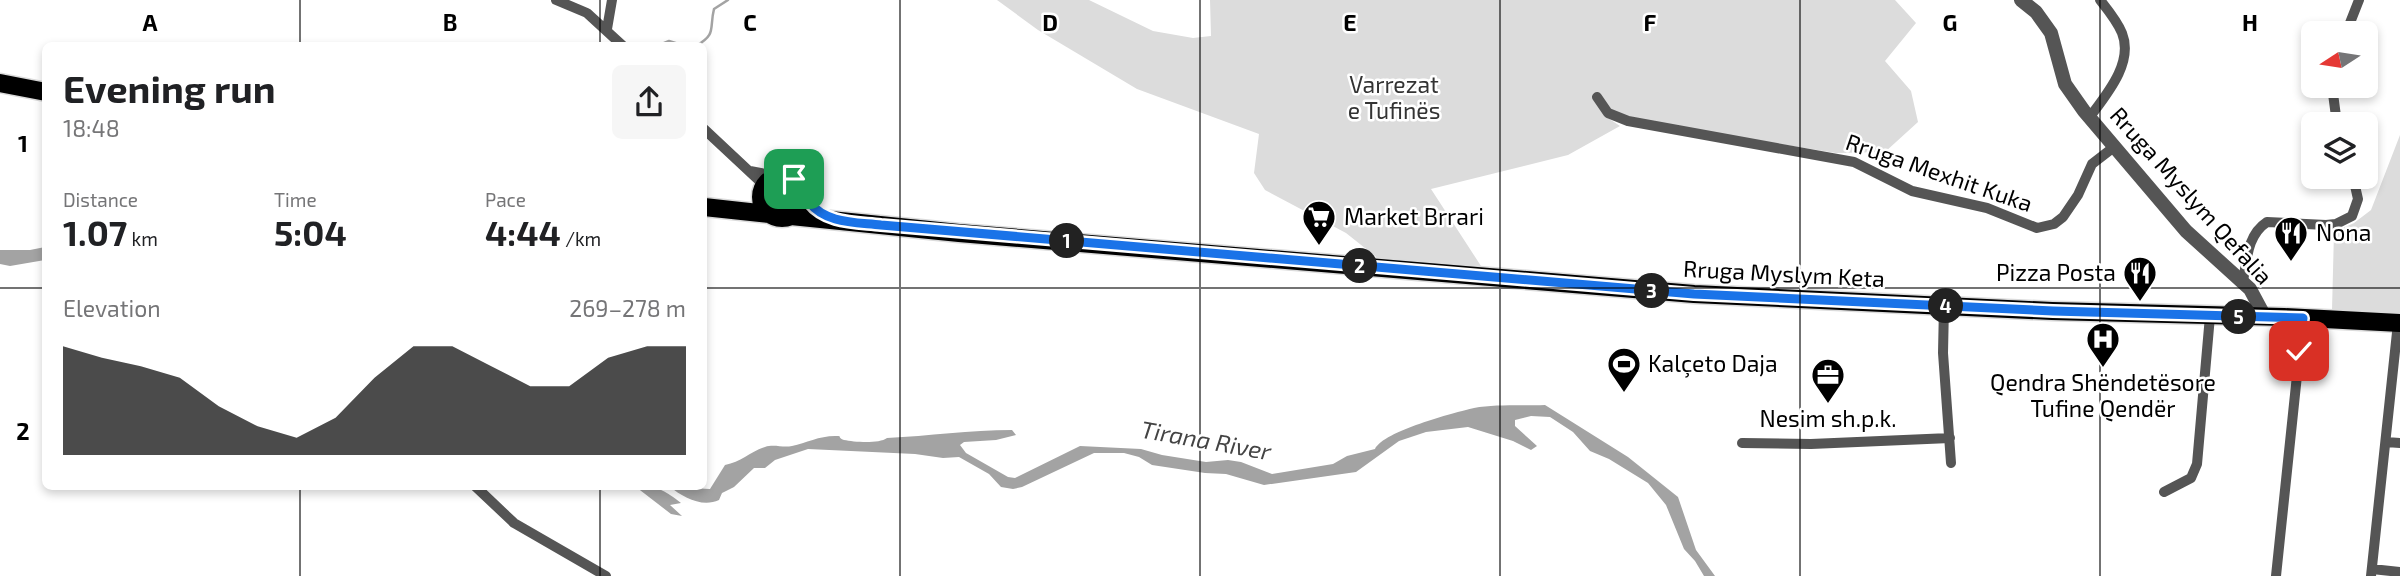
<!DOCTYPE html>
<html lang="en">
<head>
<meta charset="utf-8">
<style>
  body { margin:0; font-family:"Exo 2",sans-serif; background:#f6f6f6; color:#202124; height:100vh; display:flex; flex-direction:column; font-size:26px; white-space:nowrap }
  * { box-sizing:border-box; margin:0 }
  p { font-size:23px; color:#757577 }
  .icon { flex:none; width:38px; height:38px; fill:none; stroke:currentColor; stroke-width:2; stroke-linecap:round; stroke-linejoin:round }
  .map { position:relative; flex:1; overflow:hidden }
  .panel { position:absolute; left:42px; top:42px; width:665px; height:448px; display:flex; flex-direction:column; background:#fff; border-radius:10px; box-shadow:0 4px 10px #0003 }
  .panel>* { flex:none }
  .needle { width:46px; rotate:258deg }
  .tools { position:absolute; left:2301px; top:21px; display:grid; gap:14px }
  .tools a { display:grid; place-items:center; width:77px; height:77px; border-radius:10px; background:#fff; box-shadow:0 4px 10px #0003; font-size:35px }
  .pin { position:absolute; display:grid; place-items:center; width:60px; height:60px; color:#fff; margin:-30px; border-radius:14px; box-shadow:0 4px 10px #0006 }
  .km { position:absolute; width:35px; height:35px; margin:-18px; border-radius:50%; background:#222; color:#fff; font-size:19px; line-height:35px; text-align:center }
  .round { display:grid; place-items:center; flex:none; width:74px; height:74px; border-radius:10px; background:#f6f6f6 }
  .headline { display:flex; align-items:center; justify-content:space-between; height:119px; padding:0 21px }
  h1 { font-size:38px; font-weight:700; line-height:52px }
  .figures { display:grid; grid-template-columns:repeat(3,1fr); gap:10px; height:119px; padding:7px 21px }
  .figures div { display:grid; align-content:center }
  .figures b { font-size:35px; font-weight:700 }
  .figures small { font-size:19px; font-weight:400 }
  .figures p { font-size:19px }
  .chart { height:196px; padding:14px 21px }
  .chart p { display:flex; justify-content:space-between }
  .chart svg { width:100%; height:126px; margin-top:7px; fill:#000; opacity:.7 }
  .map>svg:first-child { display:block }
  .green { fill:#dcdcdc }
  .water { fill:#a3a3a3 }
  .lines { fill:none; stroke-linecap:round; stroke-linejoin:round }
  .stream { stroke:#a3a3a3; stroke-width:2.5 }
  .primary-casing { stroke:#dbdbdb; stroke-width:21 }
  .minor { stroke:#555; stroke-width:10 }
  .tertiary { stroke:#555; stroke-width:14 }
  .primary { stroke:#000; stroke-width:18 }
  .route-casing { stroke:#fff; stroke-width:14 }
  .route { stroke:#1a73e8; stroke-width:9 }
  .grid { fill:none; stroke:#000; stroke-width:2; stroke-opacity:0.55 }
  .labels { text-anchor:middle; stroke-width:5; stroke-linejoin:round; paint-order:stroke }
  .park-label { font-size:23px; fill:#333; stroke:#fff }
  .street-label { font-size:23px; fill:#000; stroke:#fff }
  .poi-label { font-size:23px; fill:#000; stroke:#fff; text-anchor:start }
  .water-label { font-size:24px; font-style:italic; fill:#444; stroke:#fff }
  .grid-label { font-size:23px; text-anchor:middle; font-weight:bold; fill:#000; stroke:#fff; stroke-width:5; stroke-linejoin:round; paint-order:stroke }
</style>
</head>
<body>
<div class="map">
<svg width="2400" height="576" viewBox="0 0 2400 576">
  <rect width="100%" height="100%" fill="#fff"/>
  <path class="green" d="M997,0H1089L1153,31L1193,38L1211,36L1210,0H1895L1916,23L1885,61L1911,91L1918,122L1885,152L1836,153L1605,116L1620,126L1568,155L1431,189L1481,266L1380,260L1346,233L1265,190L1254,173L1259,134L1137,89L1038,30Z
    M2400,135V314L2332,310L2334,232L2354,223L2371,210Z"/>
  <path class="water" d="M45,247V260L10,266L0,264V250H30Z
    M1545,405L1628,457L1678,497L1696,550L1715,576H1704L1695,561L1684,549L1666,505L1648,483L1609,459L1590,451L1573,432L1550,417L1531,416L1515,420V426L1537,446L1531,450L1513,441L1468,427L1426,432L1399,441L1356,472L1264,485L1226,474L1205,473L1152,465L1139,457L1124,453H1094L1022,487L1013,489L1001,487L989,474L959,457L943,458L915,454L808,449L775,460L765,468H754L734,487L722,493L719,500C702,508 683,497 670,487L710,489L725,465C741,462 750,452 765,447C774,444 783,448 792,446C806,443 819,436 835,436C844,436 836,437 844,440C854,442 879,444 887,438C929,436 970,430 1012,430L1016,435L996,440L964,442L960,445L966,453L1008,477L1015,478L1080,446L1141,449L1162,455L1206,462L1228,460L1241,462L1272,474L1333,464L1347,456L1375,449C1384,431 1453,413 1474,408C1495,404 1523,406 1545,405Z
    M636,487C658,486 664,490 681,503L670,505L682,516L671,514Z"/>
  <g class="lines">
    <path class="stream" d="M657,46L669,41L685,46
      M696,46C717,34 709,29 714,9L728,0"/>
    <defs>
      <path id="primary" d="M0,83L46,92
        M761 197a21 21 0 1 1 42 0a21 21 0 1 1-42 0Z
        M704,207L769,214
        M791,216L959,233L1694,294L2052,311L2284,317L2400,323"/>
    </defs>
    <use href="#primary" class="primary-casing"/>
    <path class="minor" d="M556,0L587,13L623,46
      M607,29L612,0
      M2346,33L2359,0
      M2332,86L2337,124
      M1597,97L1608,113L1628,121L1854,162L1912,191L1987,208L2037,228L2054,224L2063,217L2078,195L2092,164L2114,147
      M2089,118C2106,95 2134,63 2122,33C2117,21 2108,10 2100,0
      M704,129L764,185
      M750,171L777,176
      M2243,281C2247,260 2247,235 2267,222L2326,225L2336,224L2352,216L2358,199L2353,177
      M1944,306L1943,353L1951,463
      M2386,442L2400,443
      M1742,443L1811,444L1950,438
      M475,486L514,523L606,576
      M2164,492L2191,478L2197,464L2210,316
      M2372,569L2400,572
      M2276,576L2303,318
      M2371,576L2398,323"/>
    <path class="tertiary" d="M2021,0L2036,12L2051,33L2065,84L2084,111L2186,231L2250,289L2265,317"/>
    <use href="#primary" class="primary"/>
  </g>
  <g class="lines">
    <defs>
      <path id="route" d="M794,179C802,185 803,194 809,202C826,224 856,222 881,225L1694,294L2053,311L2303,318L2299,351"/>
    </defs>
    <use href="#route" class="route-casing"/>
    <use href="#route" class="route"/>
  </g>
  <path class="grid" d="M300,0V46M600,0V46M900,0V576M1200,0V576M1500,0V576M1800,0V576M2100,0V576M0,288H46M704,288H2400M300,486V576M600,486V576"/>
  <defs>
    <symbol id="supermarket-pin" viewBox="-11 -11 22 30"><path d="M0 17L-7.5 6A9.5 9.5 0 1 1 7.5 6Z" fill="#000" stroke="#fff"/><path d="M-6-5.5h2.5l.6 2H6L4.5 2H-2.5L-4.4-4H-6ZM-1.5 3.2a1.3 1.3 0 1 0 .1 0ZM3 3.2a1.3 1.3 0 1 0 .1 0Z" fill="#fff"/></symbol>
    <symbol id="restaurant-pin" viewBox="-11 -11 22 30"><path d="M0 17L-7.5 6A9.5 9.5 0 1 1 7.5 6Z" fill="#000" stroke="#fff"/><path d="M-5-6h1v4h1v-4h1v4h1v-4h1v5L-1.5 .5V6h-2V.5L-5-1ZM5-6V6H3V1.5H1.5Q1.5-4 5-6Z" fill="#fff"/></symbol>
    <symbol id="hospital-pin" viewBox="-11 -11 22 30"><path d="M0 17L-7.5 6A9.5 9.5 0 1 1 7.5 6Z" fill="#000" stroke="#fff"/><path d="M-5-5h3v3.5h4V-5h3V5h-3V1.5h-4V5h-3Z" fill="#fff"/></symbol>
    <symbol id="stadium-pin" viewBox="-11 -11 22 30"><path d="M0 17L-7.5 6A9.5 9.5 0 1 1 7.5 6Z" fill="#000" stroke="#fff"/><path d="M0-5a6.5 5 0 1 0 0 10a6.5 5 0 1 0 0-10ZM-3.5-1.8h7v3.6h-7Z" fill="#fff"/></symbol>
    <symbol id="office-pin" viewBox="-11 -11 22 30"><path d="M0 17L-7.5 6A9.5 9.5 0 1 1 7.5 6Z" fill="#000" stroke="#fff"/><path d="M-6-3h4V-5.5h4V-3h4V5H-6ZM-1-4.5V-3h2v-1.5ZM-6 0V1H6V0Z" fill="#fff"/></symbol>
  </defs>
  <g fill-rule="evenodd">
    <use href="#supermarket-pin" x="1300" y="198" width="38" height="52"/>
    <use href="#restaurant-pin" x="2272" y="214" width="38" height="52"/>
    <use href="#restaurant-pin" x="2121" y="254" width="38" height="52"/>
    <use href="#hospital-pin" x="2084" y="320" width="38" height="52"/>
    <use href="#stadium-pin" x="1605" y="345" width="38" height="52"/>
    <use href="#office-pin" x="1809" y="356" width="38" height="52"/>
  </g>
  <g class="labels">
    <g class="park-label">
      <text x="1394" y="93">Varrezat<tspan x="1394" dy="26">e Tufinës</tspan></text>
    </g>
    <g class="street-label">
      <text transform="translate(1939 173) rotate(19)" y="8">Rruga Mexhit Kuka</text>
      <text transform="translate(2191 196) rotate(48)" y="8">Rruga Myslym Qefalia</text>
      <text transform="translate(1784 274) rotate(3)" y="8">Rruga Myslym Keta</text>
    </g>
    <g class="poi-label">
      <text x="1344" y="225">Market Brrari</text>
      <text x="2316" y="241">Nona</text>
      <text x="2116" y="281" text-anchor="end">Pizza Posta</text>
      <text x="1648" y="372">Kalçeto Daja</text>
      <text x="2103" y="391" text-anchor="middle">Qendra Shëndetësore<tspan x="2103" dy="26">Tufine Qendër</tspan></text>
      <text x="1828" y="427" text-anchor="middle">Nesim sh.p.k.</text>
    </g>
    <g class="water-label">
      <text transform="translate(1206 441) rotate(10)" y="8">Tirana River</text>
    </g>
  </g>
  <g class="grid-label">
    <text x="150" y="31">A</text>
    <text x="450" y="31">B</text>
    <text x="750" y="31">C</text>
    <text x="1050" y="31">D</text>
    <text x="1350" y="31">E</text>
    <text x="1650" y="31">F</text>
    <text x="1950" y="31">G</text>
    <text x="2250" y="31">H</text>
    <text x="23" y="152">1</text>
    <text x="23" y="440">2</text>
  </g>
</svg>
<div class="tools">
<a><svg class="needle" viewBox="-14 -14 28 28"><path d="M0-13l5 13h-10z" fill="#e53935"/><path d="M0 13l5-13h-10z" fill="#757577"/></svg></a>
<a><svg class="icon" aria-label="layers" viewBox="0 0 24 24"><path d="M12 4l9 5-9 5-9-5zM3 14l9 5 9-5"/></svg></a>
</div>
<div class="pin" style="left:794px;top:179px;background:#1e9e55"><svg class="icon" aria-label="arrive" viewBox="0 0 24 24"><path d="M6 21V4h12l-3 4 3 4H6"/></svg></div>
<div class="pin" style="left:2299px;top:351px;background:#d93025"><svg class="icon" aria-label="check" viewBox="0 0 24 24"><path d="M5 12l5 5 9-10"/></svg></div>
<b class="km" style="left:1067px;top:241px">1</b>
<b class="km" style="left:1360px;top:266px">2</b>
<b class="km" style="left:1652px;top:291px">3</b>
<b class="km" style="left:1946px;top:306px">4</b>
<b class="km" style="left:2239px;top:317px">5</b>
<section class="panel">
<div class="headline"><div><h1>Evening run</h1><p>18:48</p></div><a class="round"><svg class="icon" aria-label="share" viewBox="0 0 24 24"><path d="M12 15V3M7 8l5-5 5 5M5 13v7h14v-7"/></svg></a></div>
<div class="figures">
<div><p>Distance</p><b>1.07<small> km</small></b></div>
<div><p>Time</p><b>5:04</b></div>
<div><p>Pace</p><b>4:44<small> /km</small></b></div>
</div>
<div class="chart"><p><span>Elevation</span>269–278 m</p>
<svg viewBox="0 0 160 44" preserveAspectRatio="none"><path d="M0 44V6L10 10L20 13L30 17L40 27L50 34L60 38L70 31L80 17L90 6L100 6L110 13L120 20L130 20L140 10L150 6L160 6V44z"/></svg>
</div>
</section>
</div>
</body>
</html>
